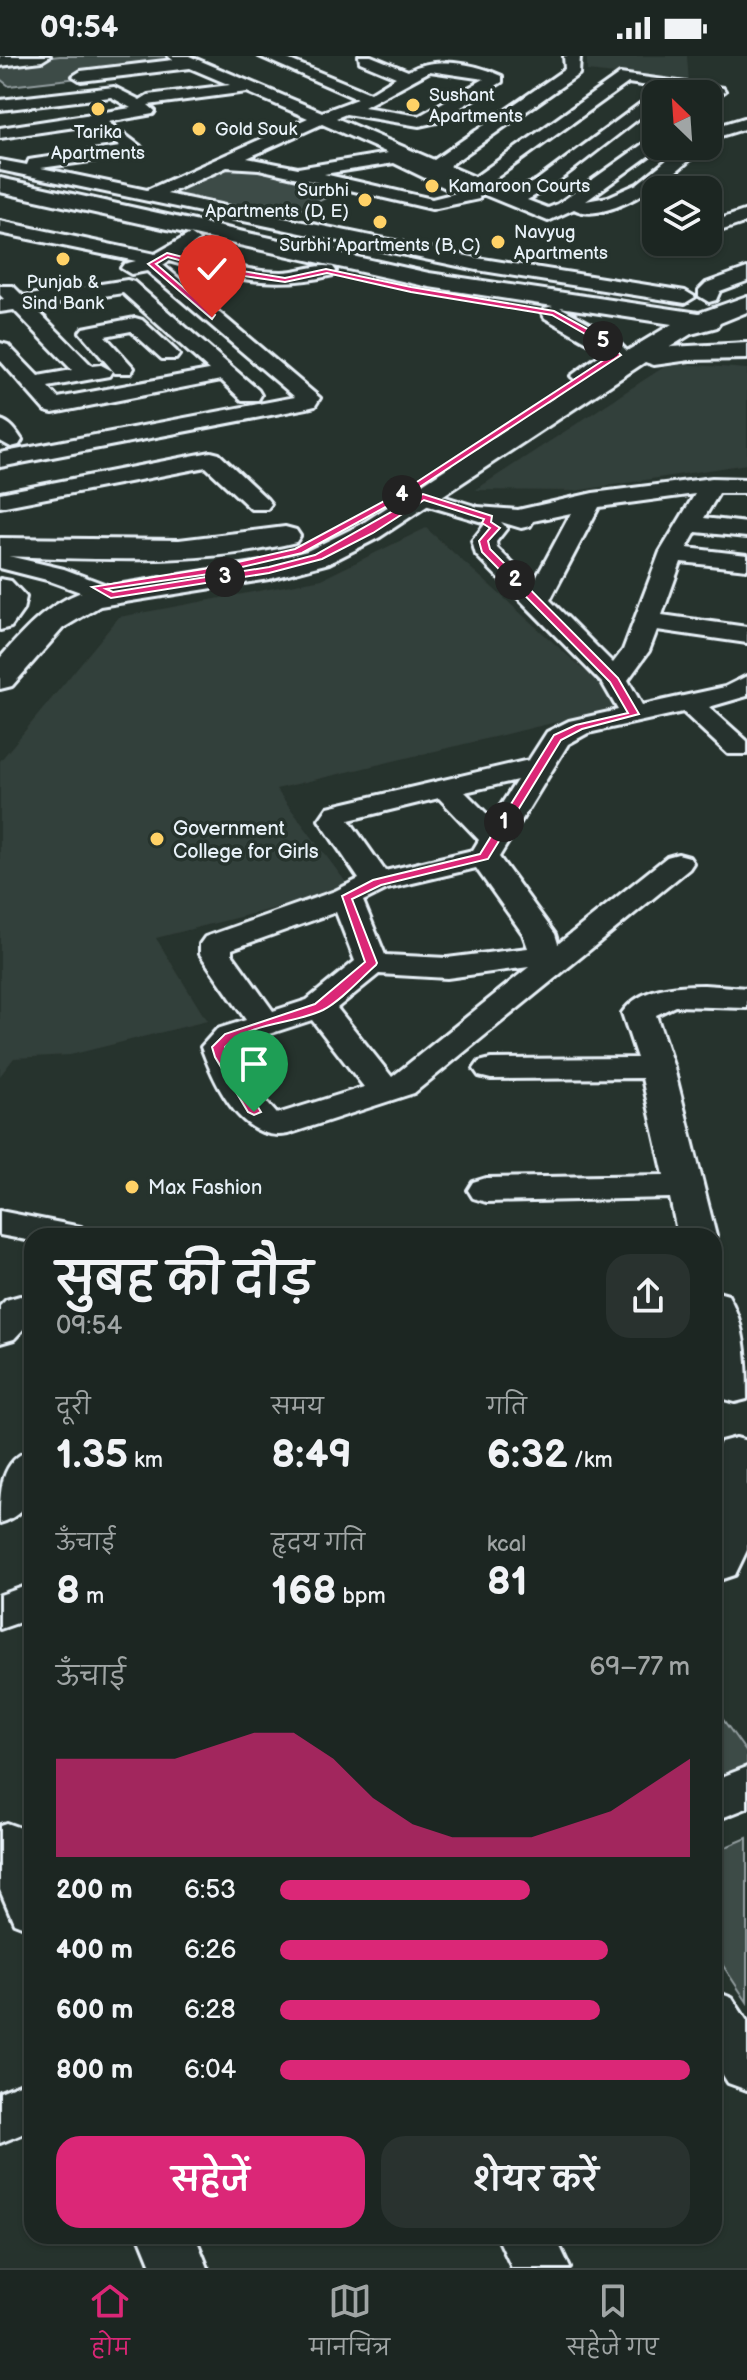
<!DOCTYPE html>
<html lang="hi">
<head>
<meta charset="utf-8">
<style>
  body { margin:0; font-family:"Balsamiq Sans","Playpen Sans Deva",sans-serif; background:#29322f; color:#f1f3f6; height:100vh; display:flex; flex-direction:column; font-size:30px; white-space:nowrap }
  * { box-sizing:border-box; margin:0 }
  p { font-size:26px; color:#a0a5a5 }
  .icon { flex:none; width:44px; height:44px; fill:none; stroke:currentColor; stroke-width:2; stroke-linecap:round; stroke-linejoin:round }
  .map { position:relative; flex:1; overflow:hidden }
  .sheet { position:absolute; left:24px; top:1172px; width:698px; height:1016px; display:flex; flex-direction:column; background:#1c2622; border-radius:24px; box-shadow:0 2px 6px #0004,0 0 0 2px #3a4340 }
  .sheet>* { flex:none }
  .needle { width:52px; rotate:335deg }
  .fabs { position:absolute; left:642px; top:24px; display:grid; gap:16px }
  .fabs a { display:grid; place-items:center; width:80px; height:80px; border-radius:16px; background:#1c2622; box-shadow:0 2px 6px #0004,0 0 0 2px #3a4340; font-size:40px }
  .pin { position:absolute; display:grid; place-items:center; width:68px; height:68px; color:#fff; margin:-82px -34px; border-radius:50% 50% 50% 0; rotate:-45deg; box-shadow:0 0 8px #0007 }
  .pin .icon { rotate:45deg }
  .km { position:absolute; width:40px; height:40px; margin:-20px; border-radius:50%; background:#222; color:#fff; font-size:22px; line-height:40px; text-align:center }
  .round { display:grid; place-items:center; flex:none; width:84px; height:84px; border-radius:24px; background:#29322f }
  .head { display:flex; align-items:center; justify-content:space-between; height:136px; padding:0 32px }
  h1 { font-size:44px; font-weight:600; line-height:60px }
  .figures { display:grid; grid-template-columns:repeat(3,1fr); gap:12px; height:136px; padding:8px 32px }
  .figures div { display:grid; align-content:center }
  .figures b { font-size:40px; font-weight:600 }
  .figures small { font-size:22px; font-weight:400 }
  .figures p { font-size:22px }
  .chart { height:224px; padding:16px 32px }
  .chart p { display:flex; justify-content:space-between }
  .chart svg { width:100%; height:144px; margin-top:8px; fill:#db2777; opacity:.7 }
  .cta { display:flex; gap:16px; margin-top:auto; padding:16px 32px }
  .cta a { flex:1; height:92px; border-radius:24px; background:#db2777; color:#fff; font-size:32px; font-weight:600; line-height:92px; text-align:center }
  .cta a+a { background:#29322f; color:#f1f3f6 }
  ul { padding:0 32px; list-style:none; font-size:26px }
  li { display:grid; grid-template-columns:128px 96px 1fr; align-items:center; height:60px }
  li i { height:20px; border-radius:10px; background:#db2777 }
  .status { display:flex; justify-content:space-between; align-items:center; height:56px; padding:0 40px; background:#1c2622; direction:ltr }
  .status svg { height:22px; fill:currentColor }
  .dock { display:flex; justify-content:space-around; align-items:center; height:112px; border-top:2px solid #3a4340; background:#1c2622; font-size:22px; color:#a0a5a5 }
  .dock a { display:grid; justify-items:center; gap:4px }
  .dock .active { color:#db2777 }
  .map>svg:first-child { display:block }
  .built { fill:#333f3a }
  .green { fill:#3e4b47; stroke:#939ea0; stroke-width:2 }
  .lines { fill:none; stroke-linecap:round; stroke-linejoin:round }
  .minor-casing { stroke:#e8f1f8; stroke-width:6 }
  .major-casing { stroke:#e8f1f8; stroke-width:6 }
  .minor { fill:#26332d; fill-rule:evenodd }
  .major { fill:#26332d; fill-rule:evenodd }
  .route { fill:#db2777; stroke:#fff; stroke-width:2 }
  .poi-dot { fill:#ffd166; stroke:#26332d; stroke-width:3 }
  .labels { text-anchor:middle; stroke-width:7; stroke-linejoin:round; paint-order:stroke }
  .far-poi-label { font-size:18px; fill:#e8f1f8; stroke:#26332d; text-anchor:start }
  .poi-label { font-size:20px; fill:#e8f1f8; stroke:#26332d; text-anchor:start }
</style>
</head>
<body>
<div class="status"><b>09:54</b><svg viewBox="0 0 49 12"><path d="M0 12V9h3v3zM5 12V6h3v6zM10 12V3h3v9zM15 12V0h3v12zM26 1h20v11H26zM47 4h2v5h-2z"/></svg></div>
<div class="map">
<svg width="747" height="2212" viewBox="0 0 747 2212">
  <rect width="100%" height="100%" fill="#26332d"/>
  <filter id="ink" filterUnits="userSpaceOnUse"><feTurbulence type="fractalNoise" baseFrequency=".0125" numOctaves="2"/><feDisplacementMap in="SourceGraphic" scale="16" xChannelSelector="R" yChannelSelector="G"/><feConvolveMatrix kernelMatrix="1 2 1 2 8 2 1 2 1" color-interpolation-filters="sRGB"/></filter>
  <g filter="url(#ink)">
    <path class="built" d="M587,0H687L689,26L587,15Z
      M670,307L747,313V408L575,435L475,434Z
      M426,472L624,650L276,733L351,833L156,882L207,965L70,999L14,1002L0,1020V705L119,561L322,523Z"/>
    <path class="green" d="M60,0H169L192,9L9,30L0,23V7Z
      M234,109L347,132L278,164L181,142L175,136Z
      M714,1651L747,1697V1712L714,1726Z
      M747,1782V1946L714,1896V1796Z"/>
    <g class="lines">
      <defs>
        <path id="minor" d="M0,0H50L42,5L0,10Z
          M168,0H189L322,56L357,43L259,0H280L370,37L396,21L360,6L359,0H371L408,15C434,0 474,7 502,20V26L437,66L419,70L346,58L336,62L434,104L565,13L564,0H580L579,18L449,110L475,121L620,18L723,32L725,35L717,40L628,27L489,127L512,137L537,124L656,36L662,38H656V49L549,132L527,144L548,152L558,148L650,83L656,82V90H662L586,145L608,141L637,128L684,90H703C682,116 607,171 574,153L548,165L480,137L479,143L432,153L259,113L227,111L167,138L477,202L685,235L695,241L685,247L477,214L0,114V104L27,109L29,104L35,103L120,91L101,75L83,76L75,71L0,82V72L131,52L111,41L0,54V44L114,31L140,44L148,39L230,29L190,12L81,25L73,20L81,15L173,4ZM430,15L484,23L419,60L364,51ZM247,36L308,62L147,134L41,112L140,98L143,94L140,90L108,66L153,58L155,55L148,49ZM322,68L388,97L298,112L247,102ZM394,107L456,137L432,143L324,118Z
          M747,61V72L708,84V73Z
          M747,154V166L708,179V167Z
          M0,165L155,198L190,178L199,184L182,197C215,206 248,216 282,216C299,216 318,207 333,211L336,215L333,219C272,234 228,222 169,205L163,209L320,342L315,350L307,352L0,411V397L295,341L147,215L131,218L121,212L124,208L136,205L0,177Z
          M747,212V225L720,235L716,244L709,246L699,240V234L706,227Z
          M127,224L134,226L258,334L261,339L258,344H242L221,324L53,357L45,355L0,304V287L8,289L38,320L72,314L14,254L0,256V244L4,243L0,239V230H13L23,240ZM123,237L209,314L58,342L48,331L109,320L112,315L101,309L92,310L34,251Z
          M135,262L142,264L176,295L179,299L176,303H162L131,275L105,280L134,312L131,317H115L80,276L83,272Z
          M0,364C11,367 16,375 22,384L19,389L11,391L0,385Z
          M211,396L219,398L267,443L271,448L267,453H251L206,411L0,451V437Z
          M712,422L747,423V437H719L704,462L747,467V481L696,476L687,492L747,499V513L681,506L662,559L747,571V587L657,574L649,595L628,624L642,649L725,631L747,620V640L709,651L747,685V698H728L683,656L588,677L568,688L499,801L555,878L558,888L667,801L678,798L689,801L693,807L689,813L414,1037L288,1078C241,1087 215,1028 201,991L217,973L246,964L200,898V888L205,881L335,835L359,823L319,764L328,751L529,704L547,676L569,665L618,654L603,628L476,499L472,485L486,467L415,446L411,441L415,436L423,434L478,451L518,454L593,437ZM695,438L660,496L623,594L613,607L550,544L599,451ZM571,457L533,528L497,492L496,486L507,472L501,466L521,472L530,470L533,465ZM517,724L492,763L465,736ZM439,742L479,784L473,794L385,815L349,764ZM476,812L523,878L528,892L447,902L385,899L363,845L387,833ZM336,856L355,905L307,944L273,955L232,898V893ZM529,911L392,1021L337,952L379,918L447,922ZM312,964L364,1031L277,1058L260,1039L236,993L241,987Z
          M0,498L64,513L120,534L124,539L120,544L111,547L47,524L0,512Z
          M704,929L747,932V952L675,950L656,959L674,1012L716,1180L714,1183V1180H678L670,1142L486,1146L473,1142L468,1134L473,1126L486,1122L664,1119L642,1022L491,1023L479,1020L474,1013L479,1006L491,1003L637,1002L622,957C640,931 676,929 704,929Z
          M0,1155L81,1171L87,1180H32V1185L0,1179Z
          M714,1235L728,1239C746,1269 747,1308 747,1343L735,1346L721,1342L714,1328Z
          M20,1240L32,1243V1264L14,1283L0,1287V1250L6,1244Z
          M736,1382L747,1385V1494L735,1519L714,1526L715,1397L721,1386Z
          M32,1393C32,1425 38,1455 0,1467C0,1434 0,1404 32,1393Z
          M32,1528V1562L0,1573V1539Z
          M747,1711V1752L714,1765V1724Z
          M6,1767L23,1773L32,1792V1874L14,1867L0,1834V1769Z
          M714,1935L732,1942L747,1965V2034L728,2027L714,2005Z
          M32,2023V2074L0,2087V2036Z
          M139,2180H195L208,2212H152Z
          M497,2180H555L570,2212H512Z"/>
        <path id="major" d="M0,122L429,217L699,257L747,240V256L720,267L717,271L691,278L670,291L747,287V303L690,304L654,309L645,306L380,481L329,507L269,523L100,550L63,572L12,630L0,633V602C26,572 52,543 92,533L267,505L307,495L360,469L578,326L571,320L601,298L593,289L545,262L542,257L545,252L553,250L429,231L0,136ZM560,251L672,268L627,295L611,279Z
          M285,471L296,474L300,480L296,486C199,510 98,503 0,500V482L179,484Z
          M0,523L11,525L26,541L23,554L11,571L0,574Z"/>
      </defs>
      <use href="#minor" class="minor-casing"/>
      <use href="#major" class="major-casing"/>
      <use href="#minor" class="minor"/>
      <use href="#major" class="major"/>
    </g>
  </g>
  <path class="route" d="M167,197L230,213L285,222L326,213L411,231L554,255L604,282L621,299L409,438L302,497L216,517L106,533L113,536L269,511L315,499L423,438L492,460L491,466L500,472L488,485L490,493L618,622L639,658L582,673L561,684L488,803L381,829L352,843L377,907L376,909C360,923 342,944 323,954C292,969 251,965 225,991L227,1001L261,1056L254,1059L248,1056L215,1001L212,991L225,978L315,948L365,906L342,840L373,824L480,798L554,679L576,669L628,657L610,626L482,496L479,485L490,472L482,467L484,463L424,444L373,477L322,503L269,517L111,542L92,531L216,511L295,493L403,435L613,298L599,286L552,259L411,236L327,217L285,226L230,218L168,201L156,208L215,259L212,263L148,208Z"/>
  <g class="poi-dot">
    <circle cx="413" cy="49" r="8"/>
    <circle cx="98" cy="53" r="8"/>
    <circle cx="199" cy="73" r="8"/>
    <circle cx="432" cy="130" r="8"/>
    <circle cx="365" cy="144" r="8"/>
    <circle cx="380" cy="166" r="8"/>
    <circle cx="498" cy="186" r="8"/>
    <circle cx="63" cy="203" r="8"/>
    <circle cx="157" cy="783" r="8"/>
    <circle cx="132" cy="1131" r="8"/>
  </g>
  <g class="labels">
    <g class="far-poi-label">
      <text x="429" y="45">Sushant<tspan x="429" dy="21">Apartments</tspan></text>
      <text x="215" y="79">Gold Souk</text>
      <text x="98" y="82" text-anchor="middle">Tarika<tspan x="98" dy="21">Apartments</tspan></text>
      <text x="448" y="136">Kamaroon Courts</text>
      <text x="349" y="140" text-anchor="end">Surbhi<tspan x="349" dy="21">Apartments (D, E)</tspan></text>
      <text x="514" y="182">Navyug<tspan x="514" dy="21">Apartments</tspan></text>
      <text x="380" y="195" text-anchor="middle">Surbhi Apartments (B, C)</text>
      <text x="63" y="232" text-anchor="middle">Punjab &amp;<tspan x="63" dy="21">Sind Bank</tspan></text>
    </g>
    <g class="poi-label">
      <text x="173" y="779">Government<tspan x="173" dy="23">College for Girls</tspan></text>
      <text x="148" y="1138">Max Fashion</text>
    </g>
  </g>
</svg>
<div class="fabs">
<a><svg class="needle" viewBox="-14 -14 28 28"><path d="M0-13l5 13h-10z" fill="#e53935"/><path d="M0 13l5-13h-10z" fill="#a0a5a5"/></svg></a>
<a><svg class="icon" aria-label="layers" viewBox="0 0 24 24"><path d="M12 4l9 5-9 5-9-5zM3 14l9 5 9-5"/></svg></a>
</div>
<div class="pin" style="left:254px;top:1056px;background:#1e9e55"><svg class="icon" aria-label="arrive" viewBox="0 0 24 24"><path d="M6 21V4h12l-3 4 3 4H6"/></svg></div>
<div class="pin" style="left:212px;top:261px;background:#d93025"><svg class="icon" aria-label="check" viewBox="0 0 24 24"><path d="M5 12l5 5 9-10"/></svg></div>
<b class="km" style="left:504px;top:766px">1</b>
<b class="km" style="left:515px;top:524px">2</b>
<b class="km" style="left:225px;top:521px">3</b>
<b class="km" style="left:402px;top:439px">4</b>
<b class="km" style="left:603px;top:285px">5</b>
<section class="sheet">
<div class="head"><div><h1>सुबह की दौड़</h1><p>09:54</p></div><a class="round"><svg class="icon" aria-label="share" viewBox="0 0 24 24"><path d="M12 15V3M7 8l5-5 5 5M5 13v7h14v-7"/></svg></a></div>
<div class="figures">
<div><p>दूरी</p><b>1.35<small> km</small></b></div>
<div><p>समय</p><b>8:49</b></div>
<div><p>गति</p><b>6:32<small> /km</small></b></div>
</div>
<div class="figures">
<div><p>ऊँचाई</p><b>8<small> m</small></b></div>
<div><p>हृदय गति</p><b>168<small> bpm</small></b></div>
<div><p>kcal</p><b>81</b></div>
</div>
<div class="chart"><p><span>ऊँचाई</span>69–77 m</p>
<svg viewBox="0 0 160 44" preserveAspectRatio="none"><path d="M0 44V14L10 14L20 14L30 14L40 10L50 6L60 6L70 14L80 26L90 34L100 38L110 38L120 38L130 34L140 30L150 22L160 14V44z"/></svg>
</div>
<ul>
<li><b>200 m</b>6:53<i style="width:61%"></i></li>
<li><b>400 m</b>6:26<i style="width:80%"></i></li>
<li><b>600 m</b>6:28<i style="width:78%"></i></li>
<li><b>800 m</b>6:04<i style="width:100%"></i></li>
</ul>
<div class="cta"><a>सहेजें</a><a>शेयर करें</a></div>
</section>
</div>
<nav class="dock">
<a class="active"><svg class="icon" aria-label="home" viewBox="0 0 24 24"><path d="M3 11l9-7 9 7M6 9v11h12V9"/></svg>होम</a>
<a><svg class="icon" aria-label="map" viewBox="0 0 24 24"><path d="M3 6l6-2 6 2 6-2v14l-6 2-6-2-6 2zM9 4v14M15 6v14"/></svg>मानचित्र</a>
<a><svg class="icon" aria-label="saved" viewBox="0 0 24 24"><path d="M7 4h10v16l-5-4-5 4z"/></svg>सहेजे गए</a>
</nav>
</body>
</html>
